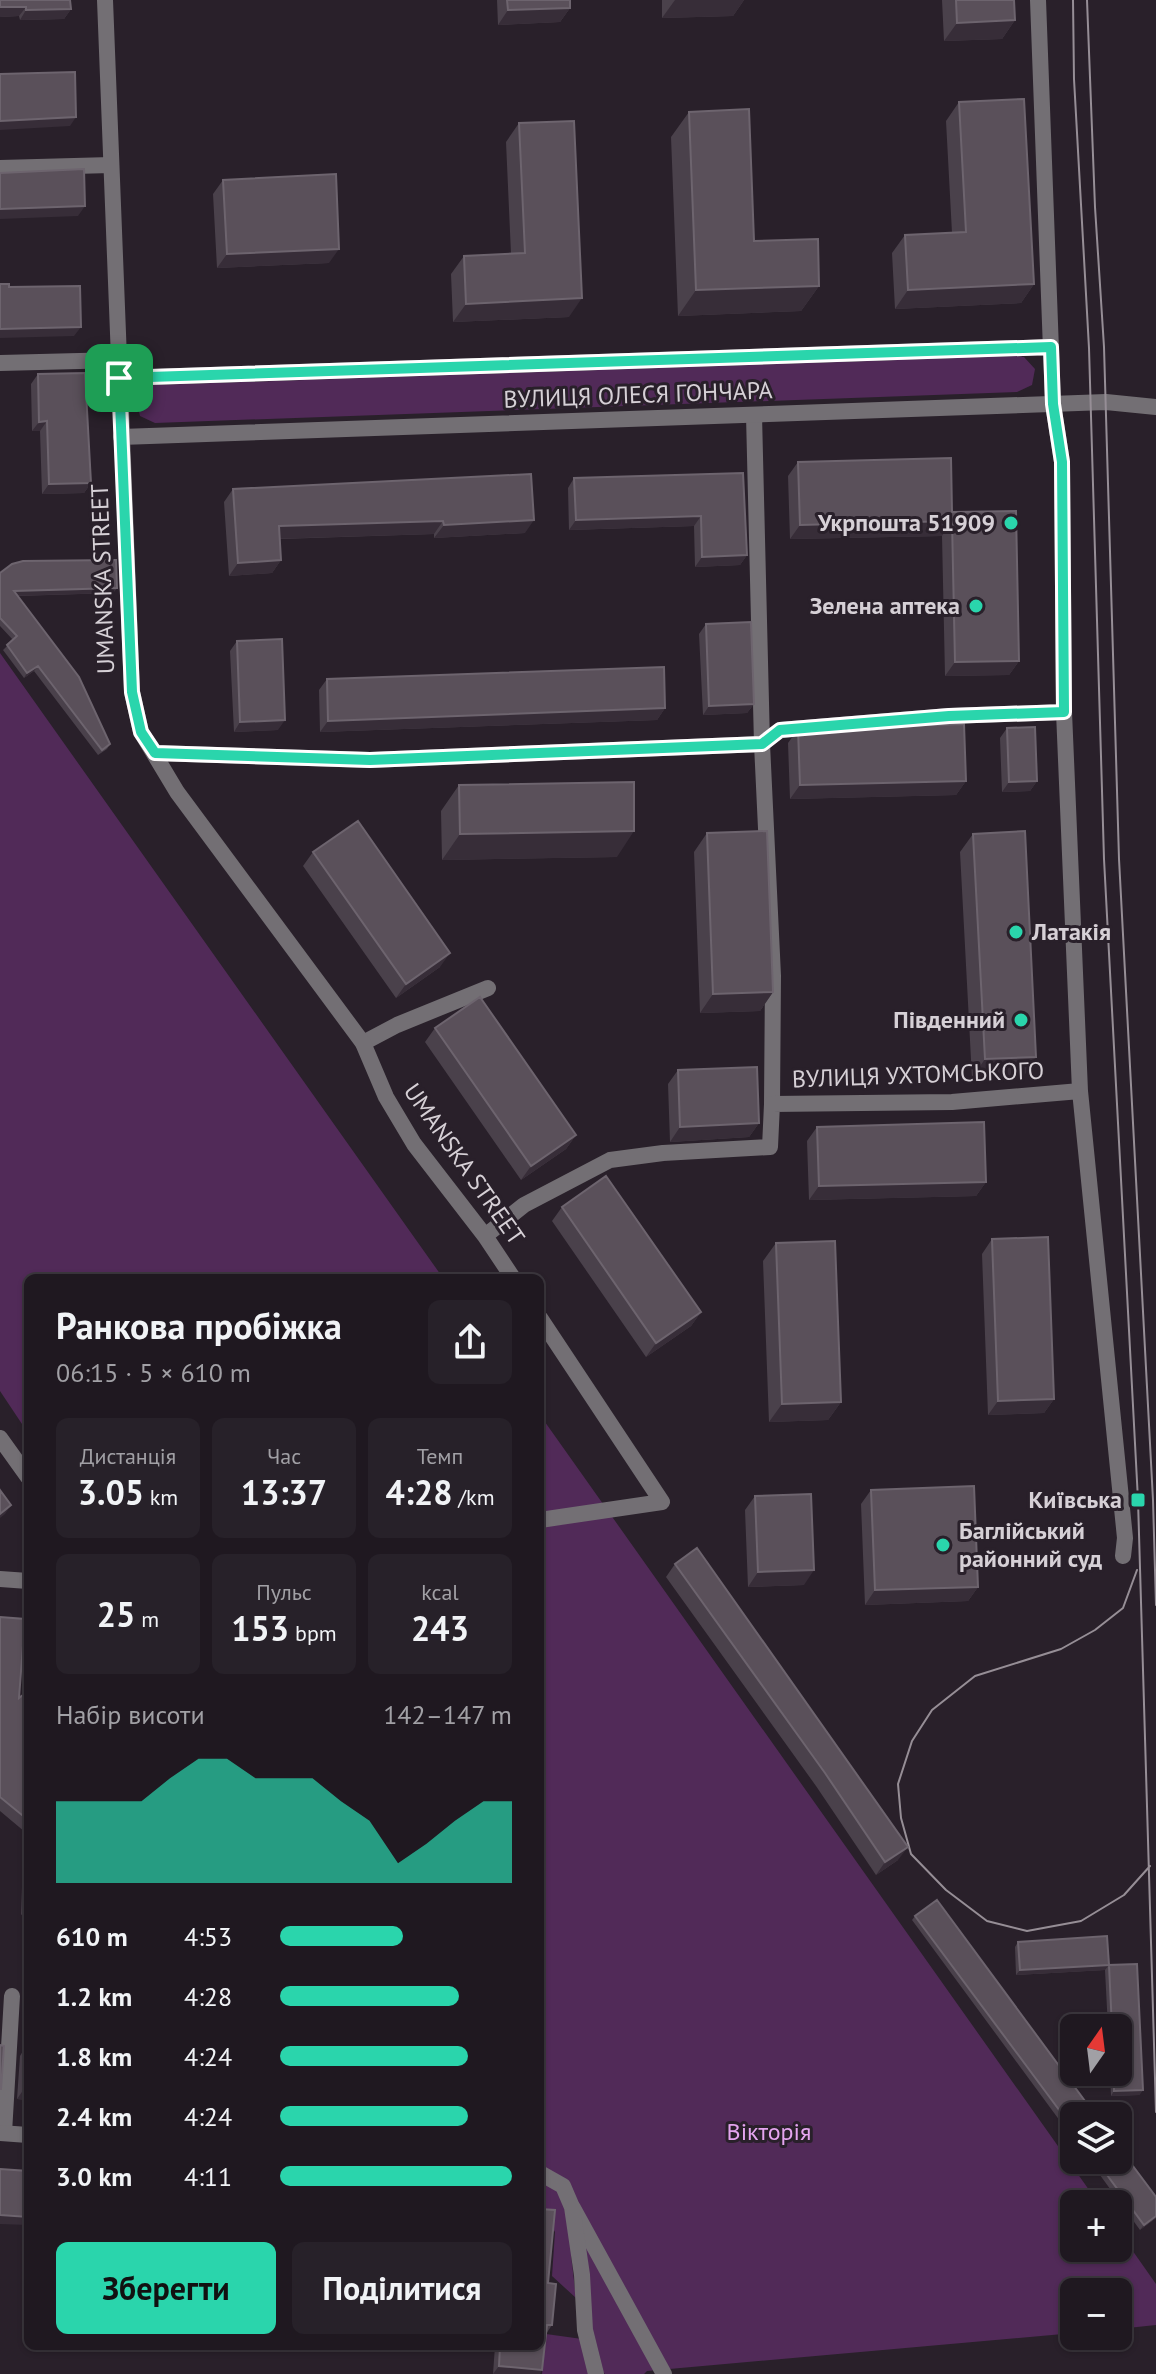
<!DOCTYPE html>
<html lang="uk">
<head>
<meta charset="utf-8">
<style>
  body { margin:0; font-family:"PT Sans",sans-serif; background:#272129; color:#f1f3f6; height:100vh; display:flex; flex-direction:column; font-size:30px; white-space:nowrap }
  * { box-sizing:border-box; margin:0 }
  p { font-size:26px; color:#a1a0a5 }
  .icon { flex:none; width:44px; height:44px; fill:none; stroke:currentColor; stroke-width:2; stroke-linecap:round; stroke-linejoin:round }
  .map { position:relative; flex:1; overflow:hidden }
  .sheet { position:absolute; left:24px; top:1274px; width:520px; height:1076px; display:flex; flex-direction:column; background:#1f1820; border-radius:12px; box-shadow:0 2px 6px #0004,0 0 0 2px #3c373e }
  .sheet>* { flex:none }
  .needle { width:52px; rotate:14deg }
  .buttons { position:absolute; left:1060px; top:2014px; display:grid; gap:16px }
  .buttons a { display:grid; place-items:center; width:72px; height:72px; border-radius:12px; background:#1f1820; box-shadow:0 2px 6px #0004,0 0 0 2px #3c373e; font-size:40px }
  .pin { position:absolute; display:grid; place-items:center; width:68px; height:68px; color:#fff; margin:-34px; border-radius:16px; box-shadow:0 4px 12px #0006 }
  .round { display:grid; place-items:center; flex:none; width:84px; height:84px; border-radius:12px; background:#272129 }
  .overview { display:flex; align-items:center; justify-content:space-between; height:136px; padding:0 32px }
  h1 { font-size:36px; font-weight:700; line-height:60px }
  .stats { display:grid; grid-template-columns:repeat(3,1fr); gap:12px; height:136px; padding:8px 32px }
  .stats div { display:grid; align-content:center; border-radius:12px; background:#272129; text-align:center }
  .stats b { font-size:34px; font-weight:700 }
  .stats small { font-size:22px; font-weight:400 }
  .stats p { font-size:22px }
  .chart { height:224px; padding:16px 32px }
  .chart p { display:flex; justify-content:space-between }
  .chart svg { width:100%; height:144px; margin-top:8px; fill:#2ad5ac; opacity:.7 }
  .button { display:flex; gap:16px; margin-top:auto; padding:16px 32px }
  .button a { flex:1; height:92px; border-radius:12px; background:#2ad5ac; color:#111; font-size:32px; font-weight:700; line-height:92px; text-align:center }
  .button a+a { background:#272129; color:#f1f3f6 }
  ul { padding:0 32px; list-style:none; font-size:26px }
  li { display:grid; grid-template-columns:128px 96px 1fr; align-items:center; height:60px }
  li i { height:20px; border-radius:10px; background:#2ad5ac }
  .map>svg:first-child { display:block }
  .green { fill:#512a58 }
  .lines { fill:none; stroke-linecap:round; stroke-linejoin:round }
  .service { stroke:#736f74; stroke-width:16 }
  .minor { stroke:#736f74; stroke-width:16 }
  .tram { stroke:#968e96; stroke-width:2 }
  .wall { fill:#4a414b }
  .shaded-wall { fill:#372d38 }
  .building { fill:#5a505a; stroke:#6d646e; stroke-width:2 }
  .route-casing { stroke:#fff; stroke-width:16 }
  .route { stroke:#2ad5ac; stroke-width:10 }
  .poi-dot { fill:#2ad5ac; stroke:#29202a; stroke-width:3 }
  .labels { text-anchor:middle; stroke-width:6; stroke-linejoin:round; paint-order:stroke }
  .street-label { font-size:24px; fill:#d6d0d6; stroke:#29202a }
  .poi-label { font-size:24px; font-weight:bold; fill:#d6d0d6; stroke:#29202a; text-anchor:end }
  .park-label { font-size:24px; fill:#e5a5f0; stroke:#29202a }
</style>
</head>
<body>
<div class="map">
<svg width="1156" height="2374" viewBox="0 0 1156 2374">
  <rect width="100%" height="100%" fill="#29202a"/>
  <path class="green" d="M1016,356L1024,357L1035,369L1032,385L1017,392L155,423L140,416L136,400L146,387L154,385Z
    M0,653L443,1278H28V1433L0,1391Z
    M540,1415L1099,2204H1074V2248H1118V2230L1156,2284V2325L1118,2329V2292H1074V2333L647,2371L644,2374H605L603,2372L591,2342L586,2279L571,2255L576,2298L552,2276L555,2232L540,2208Z
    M546,2334L582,2339L589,2374H542Z"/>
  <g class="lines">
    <path class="service" d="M119,378L1051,347
      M754,415L762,744L773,976L772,1104
      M155,753L370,760L762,744L780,730L949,716L1064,712
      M363,1043L397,1025L488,988
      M4,2133L12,1996
      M573,2208L664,2374"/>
    <path class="minor" d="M105,0L132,692L141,732L177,792L363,1043L386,1097L414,1144L485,1236L513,1278
      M1038,0L1053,404L1062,462L1064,712L1080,1091L1125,1538L1123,1556
      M0,168L111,165
      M0,363L119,360
      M121,437L1106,402L1156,407
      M485,1236L524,1205L610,1160L663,1153L770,1147L772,1104L952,1102L1080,1091
      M540,1318L662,1502L540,1520
      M0,1438L28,1477
      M0,1579L28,1581
      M0,2133L28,2135
      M540,2173L563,2186L572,2207L582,2275L585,2330L596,2374"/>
    <path class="tram" d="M1073,0L1074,79L1089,348L1104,859L1138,1500L1156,2112
      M1087,0L1095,207L1104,347L1119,859L1153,1500L1156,1605
      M1137,1570L1123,1608L1095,1630L1061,1649L975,1676L932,1710L912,1741L898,1784L901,1818L911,1854L946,1890L987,1921L1027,1931L1081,1921L1124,1895L1150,1866"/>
  </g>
  <path class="wall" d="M0,0L71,9L64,19L20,20L19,16L0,17Z
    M497,0H570V8L560,22L498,25Z
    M662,0H744L733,16L662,18Z
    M942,0H1014L1015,20L1002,39L944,41Z
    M959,102L1034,284L1021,303L895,309L892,253L905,235L952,233L946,121Z
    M689,112L754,241L819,286L801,311L678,316L671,137Z
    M519,123L569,317L453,322L451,274L464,256L511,254L506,142Z
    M223,180L329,263L217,268L213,194Z
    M38,374L91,483L84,493L42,494L40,431H32L31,384Z
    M798,462L952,512L1019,661L1009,675L945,676L942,536L790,539L788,476Z
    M743,473L747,555L740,565L695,567L694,526L569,530L568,488L574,478Z
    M233,489L525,533L434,538V534L280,539L281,560L272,573L229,576L224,502Z
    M0,573L117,588L113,593L17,596L110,744L107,749L98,755L34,671L24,678L3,650L13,640L0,626Z
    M706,624L754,704L747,713L703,715L699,634Z
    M237,641L278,730L234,732L230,651Z
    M327,679L665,708L657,720L320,732L319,690Z
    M1007,728L1037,781L1030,791L1002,792L1000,738Z
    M798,729L966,781L956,795L790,799L788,743Z
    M459,785L617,857L442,860L441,811Z
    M707,833L773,992L760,1011L700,1013L694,852Z
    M973,834L1024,1076L972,1078L960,852Z
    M313,852L440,967L396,998L303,866Z
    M435,1028L576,1135L566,1149L521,1180L425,1042Z
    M678,1070L759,1123L749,1137L670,1142L668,1084Z
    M817,1127L986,1182L976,1196L809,1200L807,1141Z
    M562,1207L701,1312L691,1326L646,1357L552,1221Z
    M992,1239L1054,1399L1044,1413L988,1415L982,1254Z
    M776,1243L841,1402L828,1420L769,1422L763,1261Z
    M871,1490L978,1587L968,1601L865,1605L861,1504Z
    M755,1496L804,1585L748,1587L745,1510Z
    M675,1564L898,1860L876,1875L816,1786L666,1577Z
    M0,1617L19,1698L26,1745L28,1746V1827L25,1832L0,1811Z
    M26,1882H28V1915H21L22,1887Z
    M915,1916L1074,2116V2140L912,1920Z
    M1018,1942L1109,1965L1143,2090L1139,2095L1111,2096L1110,2072H1118V2028H1108L1105,1970L1016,1975L1015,1947Z
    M26,2046H28V2100L17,2099L20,2056Z
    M1089,2160H1118L1156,2197V2218L1140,2230Z
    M548,2283L552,2325L546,2334L540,2374H493L495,2346H540Z"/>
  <path class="shaded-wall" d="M675,0H744L733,16L662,18Z
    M0,7H26L19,16L0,17Z
    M570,8L560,22L498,25L508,10Z
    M71,9L64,19L20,20L26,10Z
    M1015,20L1002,39L944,41L957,23Z
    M76,117L70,126L0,130V121Z
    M85,206L78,216L0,219V209Z
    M339,249L329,263L217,268L227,254Z
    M1034,284L1021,303L895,309L908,290Z
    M819,286L801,311L678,316L696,290Z
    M582,298L569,317L453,322L466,304Z
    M81,327L74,336L0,338V329Z
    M47,421L40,431H32L39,422Z
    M91,483L84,493L42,494L49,484Z
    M701,516L694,526L569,530L576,520Z
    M534,520L525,533L434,538L444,525Z
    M443,521L434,534L270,539L279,526Z
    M952,521L942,536L790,539L800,525Z
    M747,555L740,565L695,567L702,557Z
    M281,560L272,573L229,576L238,563Z
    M117,588L113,593L10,596L14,591Z
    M1019,661L1009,675L945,676L955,662Z
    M38,666L34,671L24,678L27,673Z
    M754,704L747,713L703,715L709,706Z
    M665,708L657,720L320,732L328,721Z
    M285,720L278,730L234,732L240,722Z
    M966,781L956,795L790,799L800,785Z
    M1037,781L1030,791L1002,792L1009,782Z
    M634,831L617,857L442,860L460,834Z
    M450,953L440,967L396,998L406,984Z
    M773,992L760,1011L700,1013L713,994Z
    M1036,1057L1024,1076L972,1078L985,1059Z
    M759,1123L749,1137L670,1142L680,1127Z
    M576,1135L566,1149L521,1180L531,1166Z
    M986,1182L976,1196L809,1200L819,1186Z
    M701,1312L691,1326L646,1357L656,1343Z
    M1054,1399L1044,1413L988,1415L998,1401Z
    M841,1402L828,1420L769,1422L782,1404Z
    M11,1505L5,1514L0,1518V1514Z
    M814,1570L804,1585L748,1587L758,1572Z
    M978,1587L968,1601L865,1605L875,1590Z
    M908,1847L898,1860L876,1875L885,1862Z
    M25,1910H28V1915H21Z
    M1109,1965L1105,1970L1016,1975L1020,1970Z
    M24,2089L28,2090V2100L17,2099Z
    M1143,2090L1139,2095L1111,2096L1114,2091Z
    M0,2215L28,2217V2225L0,2224Z
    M1156,2216V2218L1140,2230L1144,2225Z
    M499,2366L542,2370L540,2374H493Z"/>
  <path class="building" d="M0,0H70L71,9L26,10V7H0Z
    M507,0H570V8L508,10Z
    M956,0H1014L1015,20L957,23Z
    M75,72L76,117L0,121V74Z
    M1024,99L1034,284L908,290L905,235L966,232L959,102Z
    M749,109L754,241L818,239L819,286L696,290L689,112Z
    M574,121L582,298L466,304L464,256L525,253L519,123Z
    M84,169L85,206L0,209V173Z
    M336,174L339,249L227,254L223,180Z
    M0,284H9V287L80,286L81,327L0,329Z
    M85,373L91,483L49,484L47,421L39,422L38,374Z
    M951,458L952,512L1016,511L1019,661L955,662L952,521L800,525L798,462Z
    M743,473L747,555L702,557L701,516L576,520L574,478Z
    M531,474L534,520L444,525L443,521L279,526L281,560L238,563L233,489Z
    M116,560L117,588L14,591L79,677L110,744L102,750L38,666L27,673L7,645L17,636L0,618V573L12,564L23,561Z
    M751,622L754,704L709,706L706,624Z
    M282,639L285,720L240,722L237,641Z
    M664,667L665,708L328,721L327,679Z
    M964,724L966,781L800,785L798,729Z
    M1035,727L1037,781L1009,782L1007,728Z
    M634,782V831L460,834L459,785Z
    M358,821L450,953L406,984L313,852Z
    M767,831L773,992L713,994L707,833Z
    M1025,831L1036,1057L985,1059L973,834Z
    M480,997L576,1135L531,1166L435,1028Z
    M757,1067L759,1123L680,1127L678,1070Z
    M984,1122L986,1182L819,1186L817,1127Z
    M606,1176L701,1312L656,1343L562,1207Z
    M1048,1237L1054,1399L998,1401L992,1239Z
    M835,1241L841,1402L782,1404L776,1243Z
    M974,1486L978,1587L875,1590L871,1490Z
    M0,1490L11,1505L0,1514Z
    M811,1494L814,1570L758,1572L755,1496Z
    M697,1548L908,1847L885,1862L825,1773L675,1564Z
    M0,1617L25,1619L19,1698L28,1691V1719L26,1745L28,1746V1820L0,1797Z
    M26,1882H28V1910H25Z
    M937,1900L1096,2116H1074V2130L915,1916Z
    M1107,1936L1109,1965L1020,1970L1018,1942Z
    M1137,1964L1143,2090L1114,2091V2072H1118V2028H1112L1109,1965Z
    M0,2045L4,2046L1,2089H0Z
    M26,2046H28V2090L24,2089Z
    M1118,2146L1156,2197V2216L1144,2225L1096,2160H1118Z
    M0,2169L28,2171V2217L0,2215Z
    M540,2209L555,2210L548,2283L556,2284L552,2325H547L542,2370L499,2366L500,2346H540Z"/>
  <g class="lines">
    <defs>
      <path id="route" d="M1051,347L1053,404L1062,462L1064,712L949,716L780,730L762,744L370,760L155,753L141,732L132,692L119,378Z"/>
    </defs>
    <use href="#route" class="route-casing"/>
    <use href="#route" class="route"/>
  </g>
  <g class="poi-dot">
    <circle cx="1011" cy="523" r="8"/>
    <circle cx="976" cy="606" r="8"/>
    <circle cx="1016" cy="932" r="8"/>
    <circle cx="1021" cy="1020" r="8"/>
    <rect x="1130" y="1492" width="16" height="16" rx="4"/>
    <circle cx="943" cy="1545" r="8"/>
  </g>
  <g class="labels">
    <g class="street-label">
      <text transform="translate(638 395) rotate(-2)" y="8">ВУЛИЦЯ ОЛЕСЯ ГОНЧАРА</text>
      <text transform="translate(103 579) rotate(-92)" y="8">UMANSKA STREET</text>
      <text transform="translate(918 1075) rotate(-2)" y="8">ВУЛИЦЯ УХТОМСЬКОГО</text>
      <text transform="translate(464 1164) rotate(55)" y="8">UMANSKA STREET</text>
    </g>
    <g class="poi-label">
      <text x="995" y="531">Укрпошта 51909</text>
      <text x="960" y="614">Зелена аптека</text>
      <text x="1032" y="940" text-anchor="start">Латакія</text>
      <text x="1005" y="1028">Південний</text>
      <text x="1122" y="1508">Київська</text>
      <text x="959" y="1539" text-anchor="start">Баглійський<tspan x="959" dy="28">районний суд</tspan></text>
    </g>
    <g class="park-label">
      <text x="769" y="2140">Вікторія</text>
    </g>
  </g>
</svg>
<div class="buttons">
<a><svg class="needle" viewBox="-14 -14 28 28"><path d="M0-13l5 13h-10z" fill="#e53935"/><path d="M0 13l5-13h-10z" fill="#a1a0a5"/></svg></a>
<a><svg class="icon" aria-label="layers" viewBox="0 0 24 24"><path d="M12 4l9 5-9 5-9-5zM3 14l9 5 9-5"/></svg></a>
<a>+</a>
<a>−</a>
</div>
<div class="pin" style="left:119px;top:378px;background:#1e9e55"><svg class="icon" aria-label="arrive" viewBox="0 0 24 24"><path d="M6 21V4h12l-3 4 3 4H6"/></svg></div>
<section class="sheet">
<div class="overview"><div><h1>Ранкова пробіжка</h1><p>06:15 · 5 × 610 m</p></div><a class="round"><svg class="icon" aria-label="share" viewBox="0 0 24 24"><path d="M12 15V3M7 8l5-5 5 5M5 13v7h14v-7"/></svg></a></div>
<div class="stats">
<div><p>Дистанція</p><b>3.05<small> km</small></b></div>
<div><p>Час</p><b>13:37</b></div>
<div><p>Темп</p><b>4:28<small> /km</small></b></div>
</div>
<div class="stats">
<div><b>25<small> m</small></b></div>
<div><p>Пульс</p><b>153<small> bpm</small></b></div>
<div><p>kcal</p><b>243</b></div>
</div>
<div class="chart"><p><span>Набір висоти</span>142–147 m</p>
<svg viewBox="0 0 160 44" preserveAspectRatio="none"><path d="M0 44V19L10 19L20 19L30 19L40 12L50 6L60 6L70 12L80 12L90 12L100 19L110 25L120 38L130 32L140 25L150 19L160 19V44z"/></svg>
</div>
<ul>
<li><b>610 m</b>4:53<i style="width:53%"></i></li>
<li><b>1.2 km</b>4:28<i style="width:77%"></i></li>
<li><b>1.8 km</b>4:24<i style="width:81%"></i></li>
<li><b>2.4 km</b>4:24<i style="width:81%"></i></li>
<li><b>3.0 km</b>4:11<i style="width:100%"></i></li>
</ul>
<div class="button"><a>Зберегти</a><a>Поділитися</a></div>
</section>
</div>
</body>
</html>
